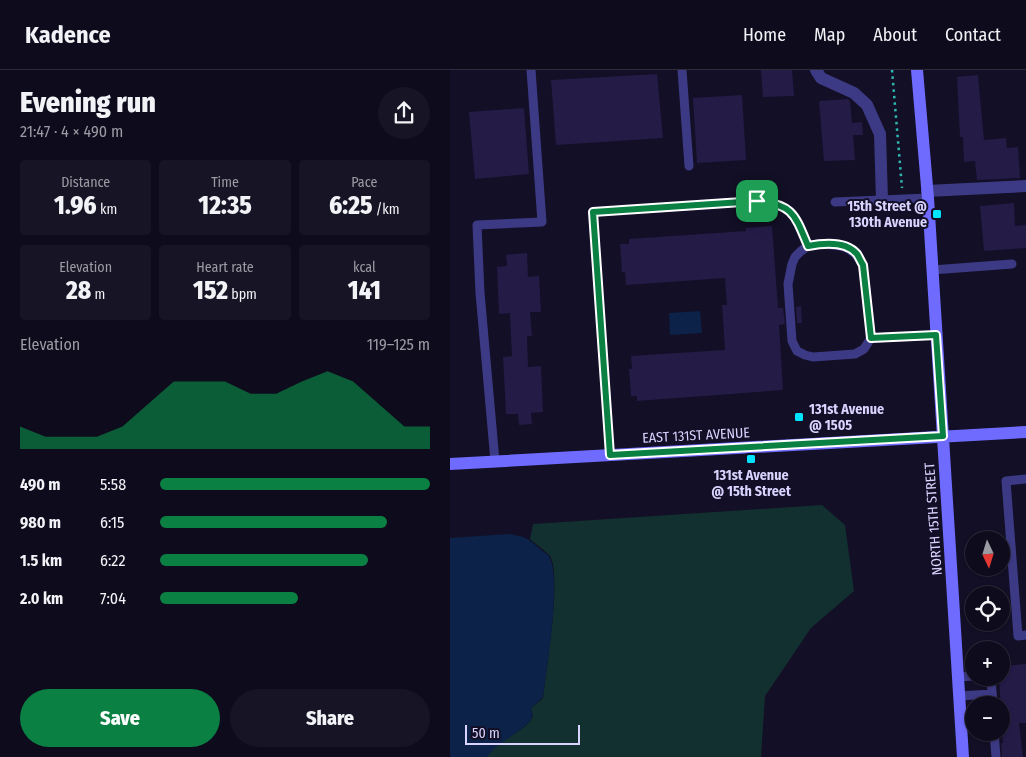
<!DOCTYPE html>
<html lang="en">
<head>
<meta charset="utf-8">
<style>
  body { margin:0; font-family:"Fira Sans Condensed",sans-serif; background:#171425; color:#f1f3f6; height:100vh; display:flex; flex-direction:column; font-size:19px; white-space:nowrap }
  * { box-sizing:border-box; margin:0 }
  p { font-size:16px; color:#9b9ba3 }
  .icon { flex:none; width:28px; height:28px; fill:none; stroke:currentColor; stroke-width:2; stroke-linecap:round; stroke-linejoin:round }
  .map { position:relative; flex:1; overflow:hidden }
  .panel { display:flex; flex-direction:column; background:#0e0b1c; width:450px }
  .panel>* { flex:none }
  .needle { width:32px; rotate:176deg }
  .fabs { position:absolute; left:515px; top:461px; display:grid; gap:10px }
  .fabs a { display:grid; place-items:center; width:45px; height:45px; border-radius:50%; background:#0e0b1c; box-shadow:0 1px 4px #0004,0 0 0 1px #2e2b3b; font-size:25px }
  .scale { position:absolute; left:15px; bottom:12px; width:115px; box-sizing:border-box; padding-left:5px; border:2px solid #d9d4ff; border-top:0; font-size:14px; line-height:18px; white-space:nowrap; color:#d9d4ff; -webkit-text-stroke:4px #130f26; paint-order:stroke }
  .pin { position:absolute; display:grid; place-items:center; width:42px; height:42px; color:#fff; margin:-21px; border-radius:10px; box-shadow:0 2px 8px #0006 }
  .round { display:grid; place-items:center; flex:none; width:52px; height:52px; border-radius:26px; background:#171425 }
  .headline { display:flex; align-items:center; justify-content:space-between; height:85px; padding:0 20px }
  h1 { font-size:28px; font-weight:800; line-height:38px }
  .metrics { display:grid; grid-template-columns:repeat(3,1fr); gap:8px; height:85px; padding:5px 20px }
  .metrics div { display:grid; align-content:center; border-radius:5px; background:#171425; text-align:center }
  .metrics b { font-size:25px; font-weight:800 }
  .metrics small { font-size:14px; font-weight:400 }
  .metrics p { font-size:14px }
  .chart { height:140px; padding:10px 20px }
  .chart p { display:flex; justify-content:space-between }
  .chart svg { width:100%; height:90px; margin-top:5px; fill:#0b8043; opacity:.7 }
  .action { display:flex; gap:10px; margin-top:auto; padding:10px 20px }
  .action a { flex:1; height:58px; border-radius:30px; background:#0b8043; color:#fff; font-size:20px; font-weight:800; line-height:58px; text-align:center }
  .action a+a { background:#171425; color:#f1f3f6 }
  ul { padding:0 20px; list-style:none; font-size:16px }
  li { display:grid; grid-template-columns:80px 60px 1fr; align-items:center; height:38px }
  li i { height:12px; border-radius:6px; background:#0b8043 }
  header { display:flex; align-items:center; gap:30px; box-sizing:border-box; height:70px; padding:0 25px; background:#0e0b1c; border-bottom:1px solid #2e2b3b }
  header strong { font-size:24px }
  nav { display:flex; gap:28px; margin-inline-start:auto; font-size:18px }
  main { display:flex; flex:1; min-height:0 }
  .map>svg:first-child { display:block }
  .green { fill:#12302f }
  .water { fill:#0c2248 }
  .building { fill:#241b47 }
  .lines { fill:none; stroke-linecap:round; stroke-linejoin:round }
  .path { stroke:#2fb8b0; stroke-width:2.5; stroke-dasharray:2.5 4; stroke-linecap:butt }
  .lane { stroke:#3d3a85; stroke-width:9 }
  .street { stroke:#3d3a85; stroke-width:12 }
  .secondary { stroke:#6f6bff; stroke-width:12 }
  .route-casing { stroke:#fff; stroke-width:10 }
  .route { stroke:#0b8043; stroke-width:6 }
  .poi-dot { fill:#00e5ff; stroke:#130f26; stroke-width:2 }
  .labels { text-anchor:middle; stroke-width:4; stroke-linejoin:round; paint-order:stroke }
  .poi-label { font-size:14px; font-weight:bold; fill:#d9d4ff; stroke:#130f26; text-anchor:end }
  .street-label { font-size:14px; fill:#d9d4ff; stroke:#130f26 }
</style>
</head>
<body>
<header>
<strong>Kadence</strong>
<nav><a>Home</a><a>Map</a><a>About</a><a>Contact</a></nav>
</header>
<main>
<section class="panel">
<div class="headline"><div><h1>Evening run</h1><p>21:47 · 4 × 490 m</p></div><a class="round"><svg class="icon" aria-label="share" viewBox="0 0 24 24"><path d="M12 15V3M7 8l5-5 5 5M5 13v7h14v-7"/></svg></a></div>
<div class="metrics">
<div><p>Distance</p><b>1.96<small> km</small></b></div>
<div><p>Time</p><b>12:35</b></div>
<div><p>Pace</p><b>6:25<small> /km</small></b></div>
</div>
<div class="metrics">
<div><p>Elevation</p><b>28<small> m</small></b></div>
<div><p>Heart rate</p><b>152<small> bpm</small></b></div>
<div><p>kcal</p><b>141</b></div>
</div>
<div class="chart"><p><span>Elevation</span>119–125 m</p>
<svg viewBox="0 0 160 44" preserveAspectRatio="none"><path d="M0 44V33L10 38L20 38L30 38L40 33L50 22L60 11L70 11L80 11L90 17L100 17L110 11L120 6L130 11L140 22L150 33L160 33V44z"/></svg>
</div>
<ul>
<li><b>490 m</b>5:58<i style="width:100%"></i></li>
<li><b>980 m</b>6:15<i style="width:84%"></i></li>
<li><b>1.5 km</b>6:22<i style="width:77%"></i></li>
<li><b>2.0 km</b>7:04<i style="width:51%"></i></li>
</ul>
<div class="action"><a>Save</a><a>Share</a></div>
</section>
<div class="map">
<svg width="576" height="687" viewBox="0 0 576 687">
  <rect width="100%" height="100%" fill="#130f26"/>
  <path class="green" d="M372,435L395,455L404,521L361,558L315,626L311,687H37C48,667 74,665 83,646L81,638L93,628C96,602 112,505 100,486C97,482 84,473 80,469L83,454Z"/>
  <path class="water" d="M250,241L252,263L220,265L219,243Z
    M59,464C75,467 77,467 89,478C92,481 96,483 98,485C113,502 96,602 93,627L81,638C81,641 83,643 82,646C81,658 46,672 37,687H0V468Z"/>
  <path class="building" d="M311,0H342L344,26L313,27Z
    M207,4L213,68L106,75L101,10Z
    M528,5L534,70L556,68L557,78L568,77L570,108L527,110L525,91L514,92L513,67H510L507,7Z
    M292,25L296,90L247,93L243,28Z
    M398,29L400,31L402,53L412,52L413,65H403L405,90L374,91L369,31Z
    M74,38L79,104L25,109L19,42Z
    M564,133L565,156L576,155V178L534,181L530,136Z
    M322,156L328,238H333L335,254L329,255L333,320L187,331V326H181L179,299H182L181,286L275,280L272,235H277L275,208L176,215L175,202H172L170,174H179V169L296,161V158Z
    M77,183L78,207L89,206L91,242H80L82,266H77L78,297L91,296L93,342L81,343L82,354L69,355L68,344H56L53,287L62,286L60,243L49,244L47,197L57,196L56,185Z
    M351,236L352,253H347L346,237Z
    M576,594V653H569L573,687H552L551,673H553L549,608H551V596Z"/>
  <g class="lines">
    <path class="path" d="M442,0L452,118"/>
    <path class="lane" d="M232,0L239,96
      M385,132L478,128
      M368,174C390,175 401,174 413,195L421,268L414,279L405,284L363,287L355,285L347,281L342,271L338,214L342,194L345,187L351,181L358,176Z
      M482,200L562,194
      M421,268L486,265
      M160,385L143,142L307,131C343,134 345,145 358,176
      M45,391L30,223L27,155L92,152L81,0
      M576,409L556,411L568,566L576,565
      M508,607L524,606
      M541,608L543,635
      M509,626L542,624
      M544,662L546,687"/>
    <path class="street" d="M366,0L371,8L404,23L417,35L430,64L432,130
      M477,121L576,116"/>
    <path class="secondary" d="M467,0L478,128L513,687
      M0,394L576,362"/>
  </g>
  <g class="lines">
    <defs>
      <path id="route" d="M307,131C343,134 345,145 358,176C373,173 396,171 407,184C409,187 411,192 413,195L421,268L486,265L493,366L160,385L143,142Z"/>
    </defs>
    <use href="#route" class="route-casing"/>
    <use href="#route" class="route"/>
  </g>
  <g class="poi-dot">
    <rect x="482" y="139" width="10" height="10" rx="2.5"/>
    <rect x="344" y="342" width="10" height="10" rx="2.5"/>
    <rect x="296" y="384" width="10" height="10" rx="2.5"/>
  </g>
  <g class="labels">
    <g class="poi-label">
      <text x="477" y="141">15th Street @<tspan x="477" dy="16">130th Avenue</tspan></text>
      <text x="359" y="344" text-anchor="start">131st Avenue<tspan x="359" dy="16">@ 1505</tspan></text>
      <text x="301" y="410" text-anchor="middle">131st Avenue<tspan x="301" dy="16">@ 15th Street</tspan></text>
    </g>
    <g class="street-label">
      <text transform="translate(246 365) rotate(-3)" y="5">EAST 131ST AVENUE</text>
      <text transform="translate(483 449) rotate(-94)" y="5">NORTH 15TH STREET</text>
    </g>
  </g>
</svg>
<div class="fabs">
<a><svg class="needle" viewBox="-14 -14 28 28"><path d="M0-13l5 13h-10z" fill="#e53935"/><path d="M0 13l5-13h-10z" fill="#9b9ba3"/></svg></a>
<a><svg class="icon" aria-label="locate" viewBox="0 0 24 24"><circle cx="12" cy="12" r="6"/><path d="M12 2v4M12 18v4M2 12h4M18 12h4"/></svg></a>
<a>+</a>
<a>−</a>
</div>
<div class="scale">50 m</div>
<div class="pin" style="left:307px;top:131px;background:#1e9e55"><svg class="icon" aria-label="arrive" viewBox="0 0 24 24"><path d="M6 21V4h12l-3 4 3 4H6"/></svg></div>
</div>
</main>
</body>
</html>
